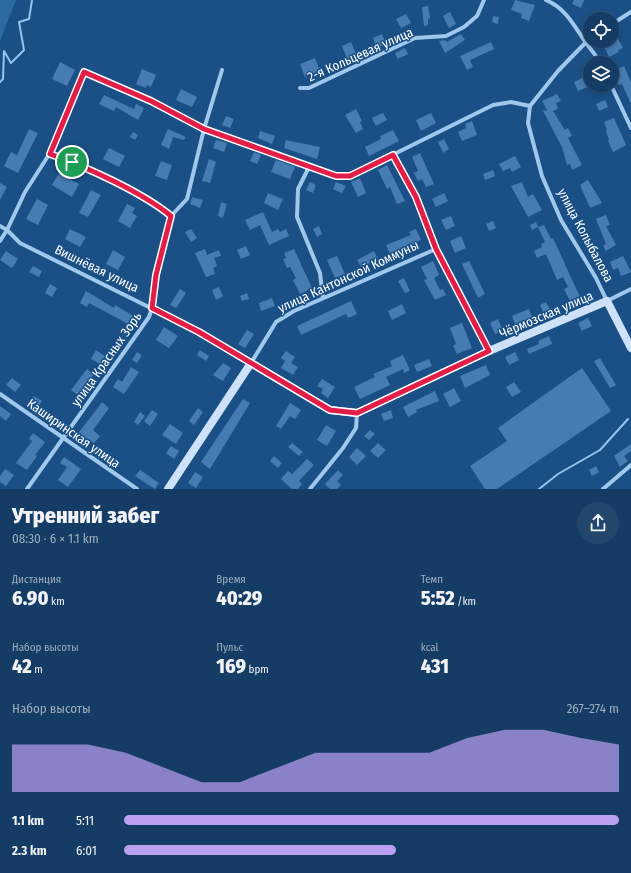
<!DOCTYPE html>
<html lang="ru">
<head>
<meta charset="utf-8">
<style>
  body { margin:0; font-family:"Fira Sans Condensed",sans-serif; background:#21476d; color:#f1f3f6; height:100vh; display:flex; flex-direction:column; font-size:15px; white-space:nowrap }
  * { box-sizing:border-box; margin:0 }
  p { font-size:13px; color:#9dadbf }
  .icon { flex:none; width:22px; height:22px; fill:none; stroke:currentColor; stroke-width:2; stroke-linecap:round; stroke-linejoin:round }
  .map { position:relative; height:489px; overflow:hidden }
  .panel { display:flex; flex-direction:column; background:#143c64; flex:1 }
  .panel>* { flex:none }
  .controls { position:absolute; left:583px; top:12px; display:grid; gap:8px }
  .controls a { display:grid; place-items:center; width:36px; height:36px; border-radius:50%; background:#143c64; box-shadow:0 2px 6px #0003,0 0 0 1px #335678; font-size:20px }
  .pin { position:absolute; display:grid; place-items:center; width:34px; height:34px; color:#fff; margin:-17px; border:2px solid #fff; border-radius:50%; box-shadow:0 1px 4px #0007 }
  .round { display:grid; place-items:center; flex:none; width:42px; height:42px; border-radius:21px; background:#21476d }
  .head { display:flex; align-items:center; justify-content:space-between; height:68px; padding:0 12px }
  h1 { font-size:22px; font-weight:800; line-height:30px }
  .figures { display:grid; grid-template-columns:repeat(3,1fr); gap:6px; height:68px; padding:4px 12px }
  .figures div { display:grid; align-content:center }
  .figures b { font-size:20px; font-weight:800 }
  .figures small { font-size:11px; font-weight:400 }
  .figures p { font-size:11px }
  .chart { height:112px; padding:8px 12px }
  .chart p { display:flex; justify-content:space-between }
  .chart svg { width:100%; height:72px; margin-top:4px; fill:#bca0f2; opacity:.7 }
  ul { padding:0 12px; list-style:none; font-size:13px }
  li { display:grid; grid-template-columns:64px 48px 1fr; align-items:center; height:30px }
  li i { height:10px; border-radius:5px; background:#bca0f2 }
  .map>svg:first-child { display:block }
  .green { fill:#2c6aa4 }
  .lines { fill:none; stroke-linecap:round; stroke-linejoin:round }
  .stream { stroke:#93c3ee; stroke-width:2 }
  .building { fill:#467cb1 }
  .street { stroke:#a0c7ec; stroke-width:4 }
  .secondary { stroke:#cde2f9; stroke-width:8 }
  .route-casing { stroke:#fff; stroke-width:8 }
  .route { stroke:#e11d48; stroke-width:5 }
  .labels { text-anchor:middle; stroke-width:3; stroke-linejoin:round; paint-order:stroke }
  .street-label { font-size:13px; fill:#fff; stroke:#1a5086 }
</style>
</head>
<body>
<div class="map">
<svg width="631" height="489" viewBox="0 0 631 489">
  <rect width="100%" height="100%" fill="#1a5086"/>
  <path class="green" d="M0,0H16L0,41Z"/>
  <g class="lines">
    <path class="stream" d="M0,82L3,79L4,51L11,63L24,50L19,22L29,19L32,0
      M539,489L558,474L600,450L628,419"/>
  </g>
  <path class="building" d="M515,0L535,5L529,21L521,18L522,14L511,10Z
    M574,0H584L581,8L572,4Z
    M428,6L430,18L428,19V25L424,26L422,7Z
    M450,12L456,24L449,28L443,16Z
    M406,14L411,23L401,28L396,19Z
    M493,16L499,17L498,24L492,22Z
    M382,34L386,44L377,48L373,38Z
    M461,34L465,40L445,53L439,41L445,40L447,42Z
    M618,39L623,48L618,50L619,52L609,57L604,46Z
    M351,42L357,56L348,61L342,46Z
    M491,42L494,49L470,60L473,67L467,70L460,56Z
    M405,48L408,54L398,59L395,53Z
    M315,58L320,71L305,77L300,64Z
    M60,62L75,70L67,86L52,79Z
    M624,66L631,82V104L622,84L619,85L612,71Z
    M142,69L156,75L151,87L147,85L146,88L136,84Z
    M586,76L590,86L578,91L574,82Z
    M181,89L197,97L192,107L176,100Z
    M557,94L561,101L556,103L558,109L553,111L565,130L568,128L572,136L568,138L582,165L572,170L570,164L567,165L562,147L543,111L547,110L542,101Z
    M104,95L134,109L136,104L144,108L138,120L116,107L114,111L99,104Z
    M605,100L608,107L599,111L596,104Z
    M356,109L362,121L360,122L363,129L356,133L345,115Z
    M383,113L387,120L376,126L372,118Z
    M431,113L436,123L421,131L416,120Z
    M226,116L234,119L230,128L222,125Z
    M614,118L626,145L613,152L608,141L609,140L606,131L607,130L604,122Z
    M472,121L477,135L462,141L458,132L466,128L465,124Z
    M29,129L38,133L18,173L4,166L11,152L17,155Z
    M168,129L186,137L184,140L173,137L169,149L161,145Z
    M393,130L399,141L369,156L365,147L381,139L380,136Z
    M260,131L275,136L272,144L258,138Z
    M133,132L138,135L135,140L130,137Z
    M444,139L449,149L443,153L438,142Z
    M216,140L227,143L224,152L213,148Z
    M286,140L320,147L317,159L284,148Z
    M109,148L125,156L119,167L103,159Z
    M254,152L261,155L257,164L250,161Z
    M420,153L434,184L426,187L422,179L418,181L414,173L418,171L412,157Z
    M515,156L521,167L512,172L510,168L503,171L499,164Z
    M209,159L216,162L210,183L202,181Z
    M276,160L295,167L290,179L271,172Z
    M161,161L172,165L167,180L155,176Z
    M387,165L405,201L397,204L390,187L387,189L378,170Z
    M493,170L495,176L485,180L483,174Z
    M59,173L79,184L72,197L52,185Z
    M360,178L366,193L358,197L351,182Z
    M588,180L602,203L590,208L580,185Z
    M310,182L316,185L313,193L306,190Z
    M336,182L346,186L342,193L333,189Z
    M522,182L528,197L533,194L542,210L528,217L511,186Z
    M0,183L7,187L0,200Z
    M91,190L101,195L88,217L79,213Z
    M268,193L283,199L278,210L264,203Z
    M444,193L448,201L436,207L432,199Z
    M192,197L203,200L200,208L190,204Z
    M37,199L48,205L38,225L26,219Z
    M221,202L227,204L223,218L218,216Z
    M127,204L135,208L132,213L137,216L130,228L118,221Z
    M263,212L272,232L278,229L280,232L286,229L289,236L269,245L260,225L250,230L245,220Z
    M606,215L610,225L606,226L616,245L606,251L603,246L606,244L596,219Z
    M451,216L455,226L446,230L441,220Z
    M493,221L496,228L489,231L486,224Z
    M536,222L538,227L532,230L530,225Z
    M544,225L551,239L553,238L580,297L570,301L564,289L568,287L563,277L557,280L546,254L537,258L534,251L542,247L541,244L545,242L538,227Z
    M319,226L322,234L317,237L313,229Z
    M70,229L86,237L80,247L65,239Z
    M191,229L197,238L191,242L185,232Z
    M416,229L421,240L414,243L416,246L406,251L405,247L390,254L386,245L411,235L409,232Z
    M461,236L466,248L455,253L450,241Z
    M246,246L250,255L241,259L237,250Z
    M205,249L207,255L219,250L221,256L214,258L217,266L213,268L215,274L206,277L195,253Z
    M294,249L312,288L300,294L293,280L296,278L290,267L287,268L283,259L286,258L284,253Z
    M113,250L125,257L118,270L106,264Z
    M6,251L18,259L12,268L0,260Z
    M374,251L378,259L361,267L357,260Z
    M337,256L345,274L335,278L327,260Z
    M623,256L631,272L621,276L618,268L613,270L610,262Z
    M433,261L439,275L434,278L440,290L443,289L446,295L435,300L424,280L427,279L421,267Z
    M469,261L485,294L478,298L462,264Z
    M33,266L42,271L39,277L29,272Z
    M404,278L410,291L405,293L398,281Z
    M50,284L57,288L52,297L45,293Z
    M219,287L223,296L216,300L212,290Z
    M180,289L186,293L176,308L170,305Z
    M86,291L114,308L115,305L135,317L130,325L89,303L87,307L80,303Z
    M247,293L249,299L242,301L240,296Z
    M272,298L275,306L261,311L259,303Z
    M351,301L357,314L348,318L346,314L301,335L297,326Z
    M546,302L551,311L544,314L540,305Z
    M402,304L406,313L392,320L388,311Z
    M529,309L533,320L516,327L512,316Z
    M588,318L592,326L582,331L578,323Z
    M498,319L503,331L495,334L490,323Z
    M462,323L472,348L457,354L453,346L456,344L450,328Z
    M164,327L178,336L169,348L156,340Z
    M247,330L254,334L245,348L238,344Z
    M549,336L552,344L529,354L527,349L539,344L538,341Z
    M96,350L105,356L100,364L91,359Z
    M200,350L209,356L206,361L197,355Z
    M286,351L295,357L291,363L298,367L293,375L281,368L285,361L281,358Z
    M137,352L142,355L137,363L132,360Z
    M515,352L519,360L509,365L505,357Z
    M403,355L410,370L404,373L403,369L386,377L390,385L360,399L354,387L375,377L373,374L392,366L390,361Z
    M600,358L616,385L610,388L594,361Z
    M429,359L432,366L417,372L414,365Z
    M223,363L231,368L223,381L213,375Z
    M486,365L490,375L465,388L460,376Z
    M131,367L139,372L124,394L113,387L118,379L122,382Z
    M582,368L611,411L497,489H485L470,466L507,441L498,428Z
    M87,369L94,374L78,395L71,390Z
    M12,378L21,385L15,392L6,385Z
    M322,379L335,387L328,398L321,393L323,389L317,386Z
    M514,382L521,392L512,397L506,387Z
    M454,388L461,401L450,407L443,394Z
    M435,391L439,401L416,410L417,412L408,417L403,407Z
    M34,396L42,401L38,407L30,401Z
    M243,399L250,403L210,469L201,462Z
    M102,402L109,408L93,430L100,436L94,443L87,438L85,441L77,435Z
    M290,403L301,410L295,419L290,416L281,429L276,426Z
    M0,406L11,414L6,421L0,416Z
    M198,408L203,412L194,425L189,421Z
    M152,410L158,414L150,426L144,421Z
    M391,410L393,418L384,421L381,414Z
    M140,412L145,416L138,425L134,422Z
    M170,424L183,433L176,444L162,435Z
    M326,425L336,431L327,446L317,440Z
    M370,430L375,434L369,440L364,436Z
    M33,433L45,442L35,455L37,456L27,470L16,463L32,441L29,439Z
    M292,443L303,452L299,456L288,447Z
    M378,443L386,450L378,458L370,451Z
    M631,444V451L624,456L628,461L620,467L614,456Z
    M171,446L179,451L174,459L166,453Z
    M357,448L366,456L357,465L349,457Z
    M274,456L282,463L278,468L270,461Z
    M64,457L81,469L68,487L58,480L67,467L60,463Z
    M307,459L314,465L299,481L302,484L298,489H292L281,479L288,471L292,474Z
    M596,466L599,472L592,476L589,470Z
    M5,469L14,475L6,486L0,482V476Z
    M140,470L159,483L155,489L135,476Z
    M338,470L343,475L337,481L341,485L337,489H330L325,484Z
    M195,472L203,477L196,488L188,483Z"/>
  <g class="lines">
    <path class="street" d="M546,0C566,9 573,24 584,40C589,48 596,54 600,63
      M612,24L631,12
      M611,85L631,128
      M300,88H309L415,38L446,36L464,27L477,16L484,0
      M530,106L528,123L542,176L561,220L596,278L607,301L631,289
      M530,106L558,71L590,38
      M50,153C86,167 142,192 171,216
      M393,155L416,197L436,249L489,351
      M310,165L298,189L297,217L320,273L323,298
      M0,226L7,230L20,243L199,332L251,363L276,322L294,311L436,249
      M0,241L7,230L25,192L50,153L84,72L151,101L204,129L336,176H350L493,105L511,102L530,106
      M0,394L137,489
      M27,489L149,317L152,308L155,275L171,216L187,199L204,129L222,70
      M310,489L343,448L356,428L357,413
      M603,489L631,465"/>
    <path class="secondary" d="M168,489L251,363L330,410L357,413L489,351L607,301L631,348"/>
  </g>
  <g class="lines">
    <defs>
      <path id="route" d="M84,72L151,101L204,129L336,176H350L393,155L416,197L436,249L489,351L357,413L330,410L199,332L152,308L156,275L171,216C142,192 86,167 50,154Z"/>
    </defs>
    <use href="#route" class="route-casing"/>
    <use href="#route" class="route"/>
  </g>
  <g class="labels">
    <g class="street-label">
      <text transform="translate(360 54) rotate(-24)" y="5">2-я Кольцевая улица</text>
      <text transform="translate(586 235) rotate(62)" y="5">улица Колыбалова</text>
      <text transform="translate(97 268) rotate(26)" y="5">Вишнёвая улица</text>
      <text transform="translate(348 276) rotate(-25)" y="5">улица Кантонской Коммуны</text>
      <text transform="translate(546 314) rotate(-23)" y="5">Чёрмозская улица</text>
      <text transform="translate(106 359) rotate(-55)" y="5">улица Красных Зорь</text>
      <text transform="translate(74 433) rotate(35)" y="5">Каширинская улица</text>
    </g>
  </g>
</svg>
<div class="controls">
<a><svg class="icon" aria-label="locate" viewBox="0 0 24 24"><circle cx="12" cy="12" r="6"/><path d="M12 2v4M12 18v4M2 12h4M18 12h4"/></svg></a>
<a><svg class="icon" aria-label="layers" viewBox="0 0 24 24"><path d="M12 4l9 5-9 5-9-5zM3 14l9 5 9-5"/></svg></a>
</div>
<div class="pin" style="left:72px;top:162px;background:#1e9e55"><svg class="icon" aria-label="arrive" viewBox="0 0 24 24"><path d="M6 21V4h12l-3 4 3 4H6"/></svg></div>
</div>
<section class="panel">
<div class="head"><div><h1>Утренний забег</h1><p>08:30 · 6 × 1.1 km</p></div><a class="round"><svg class="icon" aria-label="share" viewBox="0 0 24 24"><path d="M12 15V3M7 8l5-5 5 5M5 13v7h14v-7"/></svg></a></div>
<div class="figures">
<div><p>Дистанция</p><b>6.90<small> km</small></b></div>
<div><p>Время</p><b>40:29</b></div>
<div><p>Темп</p><b>5:52<small> /km</small></b></div>
</div>
<div class="figures">
<div><p>Набор высоты</p><b>42<small> m</small></b></div>
<div><p>Пульс</p><b>169<small> bpm</small></b></div>
<div><p>kcal</p><b>431</b></div>
</div>
<div class="chart"><p><span>Набор высоты</span>267–274 m</p>
<svg viewBox="0 0 160 44" preserveAspectRatio="none"><path d="M0 44V15L10 15L20 15L30 20L40 29L50 38L60 38L70 29L80 20L90 20L100 20L110 20L120 11L130 6L140 6L150 11L160 15V44z"/></svg>
</div>
<ul>
<li><b>1.1 km</b>5:11<i style="width:100%"></i></li>
<li><b>2.3 km</b>6:01<i style="width:55%"></i></li>
</ul>
</section>
</body>
</html>
